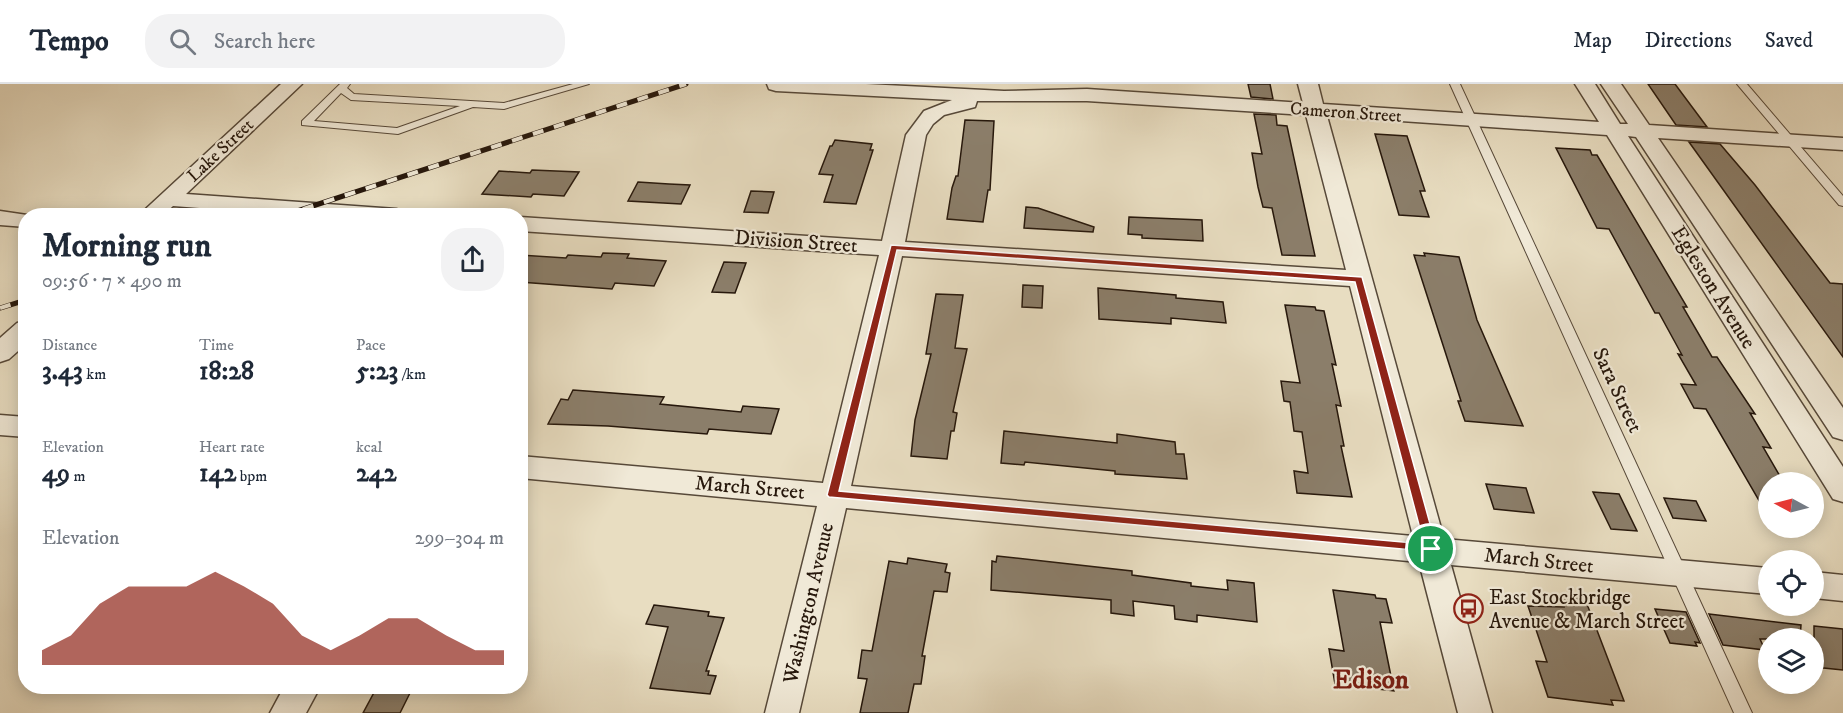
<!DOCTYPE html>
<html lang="en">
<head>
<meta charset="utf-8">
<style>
  body { margin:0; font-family:"IM FELL DW Pica",serif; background:#f2f2f3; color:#1f2937; height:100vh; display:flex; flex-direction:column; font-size:22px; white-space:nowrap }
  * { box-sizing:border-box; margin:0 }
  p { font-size:20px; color:#747a83 }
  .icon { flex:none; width:33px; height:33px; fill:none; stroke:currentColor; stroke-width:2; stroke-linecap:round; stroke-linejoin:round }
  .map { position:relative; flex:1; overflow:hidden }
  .panel { position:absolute; left:18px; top:124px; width:510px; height:486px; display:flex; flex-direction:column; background:#fff; border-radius:24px; box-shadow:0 3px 15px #0003 }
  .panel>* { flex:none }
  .needle { width:39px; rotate:277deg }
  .fabs { position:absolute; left:1758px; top:388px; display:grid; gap:12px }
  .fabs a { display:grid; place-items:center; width:66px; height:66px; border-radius:50%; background:#fff; box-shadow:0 3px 15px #0003; font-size:30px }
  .pin { position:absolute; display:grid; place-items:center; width:51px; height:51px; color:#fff; margin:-26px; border:3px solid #fff; border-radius:50%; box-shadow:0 2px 6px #0007 }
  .round { display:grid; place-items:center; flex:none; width:63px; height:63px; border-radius:24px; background:#f2f2f3 }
  .headline { display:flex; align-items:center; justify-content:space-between; height:102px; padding:0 24px }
  h1 { font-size:33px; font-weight:700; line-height:45px }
  .metrics { display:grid; grid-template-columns:repeat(3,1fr); gap:9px; height:102px; padding:6px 24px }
  .metrics div { display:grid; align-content:center }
  .metrics b { font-size:26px; font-weight:700 }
  .metrics small { font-size:16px; font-weight:400 }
  .metrics p { font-size:16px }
  .chart { height:168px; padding:12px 24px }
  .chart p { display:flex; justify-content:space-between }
  .chart svg { width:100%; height:108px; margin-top:6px; fill:#8f2418; opacity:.7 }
  header { display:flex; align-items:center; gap:36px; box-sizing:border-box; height:84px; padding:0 30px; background:#fff; border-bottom:2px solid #e0e1e3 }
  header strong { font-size:28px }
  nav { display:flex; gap:33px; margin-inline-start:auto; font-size:21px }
  .search { width:420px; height:54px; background:#f2f2f3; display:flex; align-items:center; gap:15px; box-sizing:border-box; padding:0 21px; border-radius:24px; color:#747a83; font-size:22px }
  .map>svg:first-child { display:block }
  .building { fill:#8b7e6a; stroke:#27180c; stroke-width:1.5 }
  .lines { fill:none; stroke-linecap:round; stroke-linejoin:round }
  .service-casing { stroke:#574939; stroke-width:2 }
  .minor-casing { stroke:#574939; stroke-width:3 }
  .service { fill:#f0e9d7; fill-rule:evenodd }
  .minor { fill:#f0e9d7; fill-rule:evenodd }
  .rail-casing { stroke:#27180c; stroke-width:5 }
  .rail { stroke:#f0e9d7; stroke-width:4; stroke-dasharray:11; stroke-linecap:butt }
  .route { fill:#8f2418; stroke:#fff; stroke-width:1.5; fill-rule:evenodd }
  .labels { text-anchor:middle; stroke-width:4.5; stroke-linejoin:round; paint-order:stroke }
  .far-street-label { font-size:18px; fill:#27180c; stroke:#f0e9d7 }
  .street-label { font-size:21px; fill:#27180c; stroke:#f0e9d7 }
  .poi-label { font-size:21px; fill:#27180c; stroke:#f0e9d7; text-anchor:start }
  .near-neighbourhood-label { font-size:27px; font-weight:bold; fill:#7a1f14; stroke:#f0e9d7 }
</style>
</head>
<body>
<header>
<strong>Tempo</strong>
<div class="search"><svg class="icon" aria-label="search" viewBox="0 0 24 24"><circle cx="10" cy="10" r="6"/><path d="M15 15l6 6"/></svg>Search here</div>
<nav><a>Map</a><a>Directions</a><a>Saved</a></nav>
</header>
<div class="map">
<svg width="1843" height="629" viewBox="0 0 1843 629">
  <rect width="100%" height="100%" fill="#e8ddc1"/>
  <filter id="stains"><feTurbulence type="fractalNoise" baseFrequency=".00333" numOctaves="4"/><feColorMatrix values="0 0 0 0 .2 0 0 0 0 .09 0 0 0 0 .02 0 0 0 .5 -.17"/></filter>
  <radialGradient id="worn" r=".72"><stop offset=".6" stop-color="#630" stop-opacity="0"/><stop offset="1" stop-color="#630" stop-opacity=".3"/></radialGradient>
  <path class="building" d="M1248,0H1270L1273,15L1251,13Z
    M1648,0H1675L1707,43L1676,41Z
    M1254,30L1276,31L1277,41L1287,42L1315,172L1282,171L1272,124L1263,123L1258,103L1252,69L1262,70Z
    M965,36L994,37L990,106H988L983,138L947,135L952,104L956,92H958Z
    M1375,50L1407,52L1425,107H1420L1429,133L1399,131Z
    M835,56L872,60L870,66H873L856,120L824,118L833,91L819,90L830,62H832Z
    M1689,58L1720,60L1755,101L1830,199L1843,200V273Z
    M1556,64L1590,66L1592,71H1597L1687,223H1683L1712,273H1717L1755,330L1750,329L1771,364L1763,363L1784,399H1768V432L1706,325L1694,324L1681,300L1696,301L1678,270L1682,271L1659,229H1655L1609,145L1597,144Z
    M532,86L579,88L564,112L533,110L531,113L482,110L499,87L530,89Z
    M638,98L669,100L690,101L681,120L628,117Z
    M751,107L774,108L768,129L744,128Z
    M1026,123L1038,124L1094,143L1093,148L1024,144Z
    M1129,133L1202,136L1203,157L1142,154V151L1128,150Z
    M603,169L629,170L627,174L666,177L654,202L615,199L612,205L520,198V171L566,174L568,171L601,173Z
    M1424,169L1459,173L1477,236L1523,342L1465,337L1458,317H1461L1414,171L1425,172Z
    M724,178L746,179L735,209L712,208Z
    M1023,201L1043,202L1042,224L1022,223Z
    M1098,204L1176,211V214L1223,218L1226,239L1171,234V240L1099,235Z
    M936,210L963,211L955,264L967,265L953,328L957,329L954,347H951L947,375L911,372L915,336L931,270H926Z
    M1285,221L1315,223L1316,226L1324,227L1336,281L1332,280L1341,322L1336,321L1344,362H1341L1352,413L1297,409L1294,387L1308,389L1302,348L1294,347L1290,318L1284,317L1281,297L1300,299Z
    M573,306L664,313L660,320L741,328L743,322L779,325L771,350L709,345L707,350L608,342L548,340L561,315L568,316Z
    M1004,347L1117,359V350L1175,358L1176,370H1184L1187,395L1115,390V387L1025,378L1024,381L1001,379Z
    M1486,400L1526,404L1534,429L1494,425Z
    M1593,408L1619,410L1637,447L1611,445Z
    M1664,414L1696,417L1706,437L1673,434Z
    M997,472L1132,487V491L1191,499V502L1228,506L1227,496L1254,499L1257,538L1197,531V538L1175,535L1174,522L1133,517L1134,532L1111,529V516L991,506L992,477L996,478Z
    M908,474L947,480L945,488L950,489L947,508L934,507L922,572H925L921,600H914L908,629H860L867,595L858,594L862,566L872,567L889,477L907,480Z
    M1333,506L1375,511L1376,514L1386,515L1392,539L1380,538L1394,607L1335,600L1329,565L1344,567Z
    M1561,513L1585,515L1624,617L1611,616L1613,621L1548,613L1536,577L1547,578L1528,522L1564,523Z
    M654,521L709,528L708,532L724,534L706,587H709L708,591L716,592L710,610L650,604L668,543L646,540Z
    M1655,525L1686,528L1700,559L1695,558L1697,562L1670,559Z
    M1709,530L1801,541L1800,555H1760L1765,566L1723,561Z
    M1814,542L1843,545V586L1814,583Z
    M377,603H392L412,605L400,629H363Z"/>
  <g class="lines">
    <defs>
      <path id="service" d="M340,0H350L347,4L354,10L504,19L573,0H589L504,25L473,23L398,50L302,41V37ZM341,9L351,16L460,22L397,44L314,37Z
        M1450,0H1460L1752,629H1734Z
        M1737,0H1747L1843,112V122L1839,121Z"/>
      <path id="minor" d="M281,0H302L186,110L396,125L404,127L407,132H306L173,122L162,132H138Z
        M767,0H866L1004,7L1087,5L1303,19L1298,0H1318L1323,20L1599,38L1575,0H1595L1620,40H1628L1601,0H1621L1649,41L1843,54V66L1658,54L1843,324V356L1833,353L1636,53L1628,52L1843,383V418L1833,415L1607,51L1327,32L1444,455L1768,484V510L1451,481L1492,629H1458L1419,478L846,424L799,629H765L817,422L520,394V372L823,399L879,171L520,147V133L882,157L906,51L924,27L952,16L776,7L769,5ZM977,17H1087L1306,31L1346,186L905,158L926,51L933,40L944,31L975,23ZM902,172L1350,202L1413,452L851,402Z
        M0,127L34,132H26V143L0,141Z
        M26,237V260L9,275L0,278V254L17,239Z
        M0,331L26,333V353L0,351Z
        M1814,488L1843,491V517L1814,514Z
        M284,603H320L306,629H270Z"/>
    </defs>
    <use href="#service" class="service-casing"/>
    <use href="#minor" class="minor-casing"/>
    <use href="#service" class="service"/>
    <use href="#minor" class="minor"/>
    <defs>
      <path id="rail" d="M282,132L686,0
        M0,224L26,216"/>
    </defs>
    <use href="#rail" class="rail-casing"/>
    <use href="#rail" class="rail"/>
  </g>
  <path class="route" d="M891,161L1362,193L1437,465L1435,468L829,413L827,411ZM897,166L1355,198L1424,460L839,407Z"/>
  <defs>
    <symbol id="bus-ring" viewBox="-11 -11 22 22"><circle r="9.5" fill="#f0e9d7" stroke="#8f2418" stroke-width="1.5"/><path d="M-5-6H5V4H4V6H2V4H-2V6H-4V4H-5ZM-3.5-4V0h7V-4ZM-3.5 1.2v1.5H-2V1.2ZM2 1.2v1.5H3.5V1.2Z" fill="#8f2418"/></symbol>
  </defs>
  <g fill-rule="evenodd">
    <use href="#bus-ring" x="1452" y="508" width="33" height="33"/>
  </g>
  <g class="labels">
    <g class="far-street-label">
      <text transform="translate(1346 28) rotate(4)" y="6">Cameron Street</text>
      <text transform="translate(220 66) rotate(-43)" y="6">Lake Street</text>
    </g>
    <g class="street-label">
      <text transform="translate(796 157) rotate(4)" y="7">Division Street</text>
      <text transform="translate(1714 203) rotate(58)" y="7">Egleston Avenue</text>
      <text transform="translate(1618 306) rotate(65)" y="7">Sara Street</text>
      <text transform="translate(750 403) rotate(5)" y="7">March Street</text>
      <text transform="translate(1539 476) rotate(6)" y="7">March Street</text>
      <text transform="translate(808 519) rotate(-77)" y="7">Washington Avenue</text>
    </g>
    <g class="poi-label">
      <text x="1489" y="520">East Stockbridge<tspan x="1489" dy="24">Avenue &amp; March Street</tspan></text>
    </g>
    <g class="near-neighbourhood-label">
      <text x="1371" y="604">Edison</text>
    </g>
  </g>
  <rect width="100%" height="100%" filter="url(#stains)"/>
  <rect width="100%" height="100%" fill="url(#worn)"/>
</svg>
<div class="fabs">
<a><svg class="needle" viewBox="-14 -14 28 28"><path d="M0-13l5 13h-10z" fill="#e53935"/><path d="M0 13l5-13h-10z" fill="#747a83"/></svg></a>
<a><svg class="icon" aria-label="locate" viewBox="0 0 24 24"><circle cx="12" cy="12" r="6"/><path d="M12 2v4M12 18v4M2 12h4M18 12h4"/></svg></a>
<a><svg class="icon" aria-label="layers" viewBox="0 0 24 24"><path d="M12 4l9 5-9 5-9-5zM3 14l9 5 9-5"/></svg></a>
</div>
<div class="pin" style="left:1431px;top:465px;background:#1e9e55"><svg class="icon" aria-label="arrive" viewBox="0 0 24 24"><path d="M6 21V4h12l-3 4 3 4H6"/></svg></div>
<section class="panel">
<div class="headline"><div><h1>Morning run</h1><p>09:56 · 7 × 490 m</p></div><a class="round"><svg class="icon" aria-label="share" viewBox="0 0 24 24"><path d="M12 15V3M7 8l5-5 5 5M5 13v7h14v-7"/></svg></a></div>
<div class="metrics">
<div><p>Distance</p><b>3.43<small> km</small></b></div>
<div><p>Time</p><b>18:28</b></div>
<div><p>Pace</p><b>5:23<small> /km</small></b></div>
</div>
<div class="metrics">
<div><p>Elevation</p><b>49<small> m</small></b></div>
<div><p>Heart rate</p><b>142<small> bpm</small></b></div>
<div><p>kcal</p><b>242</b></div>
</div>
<div class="chart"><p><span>Elevation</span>299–304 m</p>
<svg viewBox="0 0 160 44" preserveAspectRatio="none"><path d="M0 44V38L10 32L20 19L30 12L40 12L50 12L60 6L70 12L80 19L90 32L100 38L110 32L120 25L130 25L140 32L150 38L160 38V44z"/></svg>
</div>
</section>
</div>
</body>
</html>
